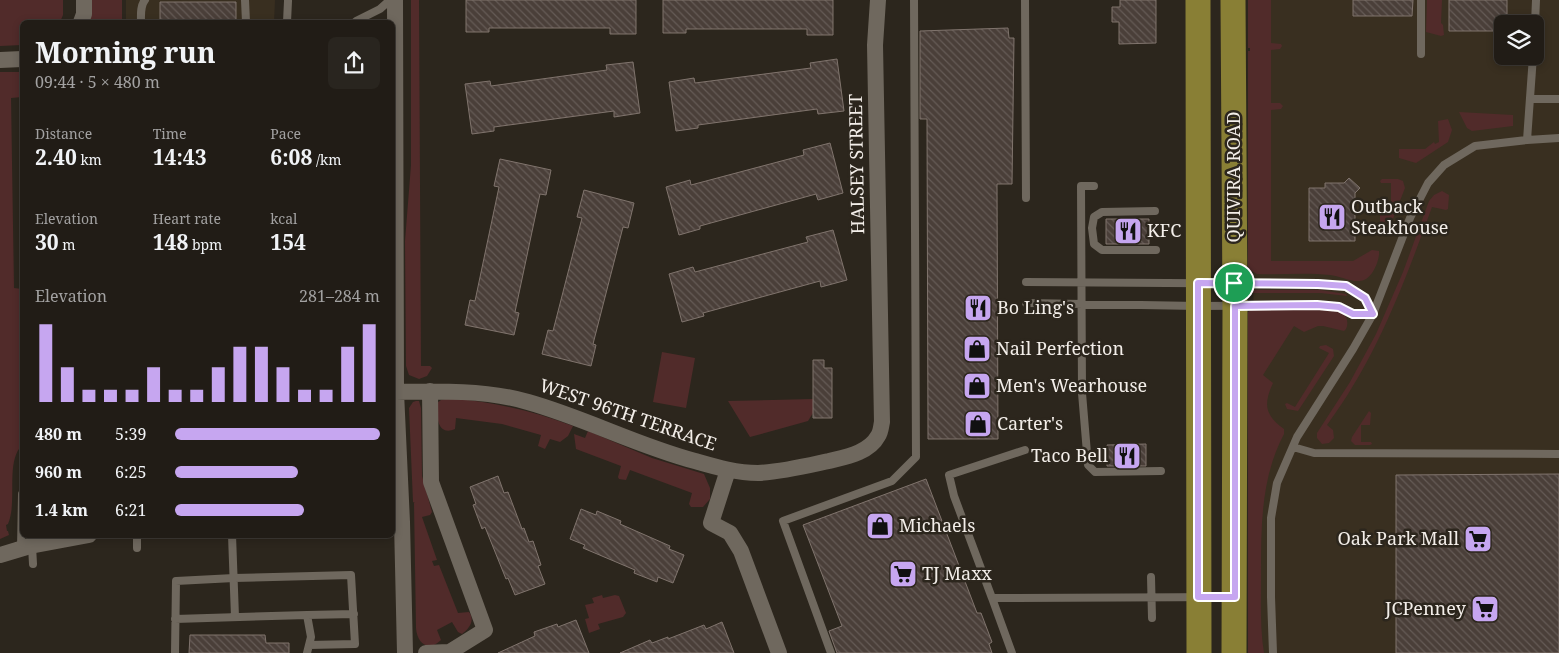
<!DOCTYPE html>
<html lang="en">
<head>
<meta charset="utf-8">
<style>
  body { margin:0; font-family:"Noto Serif",serif; background:#29251f; color:#f1f3f6; height:100vh; display:flex; flex-direction:column; font-size:19px; white-space:nowrap }
  * { box-sizing:border-box; margin:0 }
  p { font-size:16px; color:#a2a1a1 }
  .icon { flex:none; width:28px; height:28px; fill:none; stroke:currentColor; stroke-width:2; stroke-linecap:round; stroke-linejoin:round }
  .map { position:relative; flex:1; overflow:hidden }
  .drawer { position:absolute; left:20px; top:20px; width:375px; height:518px; display:flex; flex-direction:column; background:#211c16; border-radius:8px; box-shadow:0 2px 8px #0003,0 0 0 1px #3e3a35 }
  .drawer>* { flex:none }
  .tools { position:absolute; left:1494px; top:15px; display:grid; gap:10px }
  .tools a { display:grid; place-items:center; width:50px; height:50px; border-radius:8px; background:#211c16; box-shadow:0 2px 8px #0003,0 0 0 1px #3e3a35; font-size:25px }
  .pin { position:absolute; display:grid; place-items:center; width:42px; height:42px; color:#fff; margin:-21px; border:2px solid #fff; border-radius:50%; box-shadow:0 1px 5px #0007 }
  .round { display:grid; place-items:center; flex:none; width:52px; height:52px; border-radius:8px; background:#29251f }
  .overview { display:flex; align-items:center; justify-content:space-between; height:85px; padding:0 15px }
  h1 { font-size:28px; font-weight:700; line-height:38px }
  .figures { display:grid; grid-template-columns:repeat(3,1fr); gap:8px; height:85px; padding:5px 15px }
  .figures div { display:grid; align-content:center }
  .figures b { font-size:21px; font-weight:700 }
  .figures small { font-size:14px; font-weight:400 }
  .figures p { font-size:14px }
  .chart { height:140px; padding:10px 15px }
  .chart p { display:flex; justify-content:space-between }
  .chart svg { width:100%; height:90px; margin-top:5px; stroke:#c6a6f0; stroke-width:6 }
  ul { padding:0 15px; list-style:none; font-size:16px }
  li { display:grid; grid-template-columns:80px 60px 1fr; align-items:center; height:38px }
  li i { height:12px; border-radius:6px; background:#c6a6f0 }
  .map>svg:first-child { display:block }
  .built { fill:#392f20; fill-rule:evenodd }
  .green { fill:#512b2a }
  .building { fill:url(#building-back-hatch); stroke:#80746d }
  .lines { fill:none; stroke-linecap:round; stroke-linejoin:round }
  .service { stroke:#6f685e; stroke-width:8 }
  .minor { stroke:#6f685e; stroke-width:16 }
  .primary { stroke:#897f35; stroke-width:25 }
  .route-casing { stroke:#fff; stroke-width:10 }
  .route { stroke:#c6a6f0; stroke-width:6 }
  .labels { text-anchor:middle; stroke-width:5; stroke-linejoin:round; paint-order:stroke }
  .street-label { font-size:18px; fill:#f3eee9; stroke:#2c261d }
  .poi-label { font-size:18px; fill:#f3eee9; stroke:#2c261d; text-anchor:start }
</style>
</head>
<body>
<div class="map">
<svg width="1559" height="653" viewBox="0 0 1559 653">
  <defs>
    <pattern id="building-back-hatch" width="6" height="6" patternUnits="userSpaceOnUse" patternTransform="scale(1.25)"><rect width="6" height="6" fill="#4a3f39"/><path d="M-1 5l2 2M0 0l6 6M5-1l2 2" fill="none" stroke="#655b56"/></pattern>
  </defs>
  <rect width="100%" height="100%" fill="#2c261d"/>
  <path class="built" d="M126,0H275L274,22H126Z
    M1252,0H1559V653H1255ZM1502,24H1535V56H1502Z"/>
  <path class="green" d="M0,0H63V15L60,22H22V45L0,46Z
    M90,0H122V22H90L89,19Z
    M411,0H419L421,366H430L432,368L427,376L419,379L409,375L406,366L405,241L411,165Z
    M1248,0H1271V43L1281,44L1282,46L1280,49L1271,50V103H1280L1283,106L1281,109L1271,110V261H1353L1372,250L1379,251C1380,259 1373,277 1364,280C1355,284 1340,276 1330,275C1306,272 1281,275 1257,274L1248,269V51H1250V48H1248Z
    M1427,0H1442L1441,23L1443,25L1444,35L1441,36L1426,32Z
    M0,72H22V97L11,98L14,288L22,289V445C5,463 18,500 8,524L6,525L7,531H8L9,535L0,539Z
    M1459,112L1513,115V126L1472,131L1467,128Z
    M1448,119L1452,130L1448,142L1416,163L1399,158V149H1425L1434,142L1435,144L1439,142L1438,121Z
    M1398,179L1403,181L1405,188L1389,229L1387,231L1380,224V214L1382,211H1391V183H1381L1380,181L1382,179Z
    M1442,191L1449,195L1448,209L1446,210L1432,207C1404,284 1376,359 1327,425L1333,430L1334,438L1329,443L1322,444L1317,438V433L1350,382L1376,334L1403,272L1429,201L1434,195Z
    M1252,290H1320L1346,294L1347,296L1321,293H1252L1250,291Z
    M1254,308C1272,308 1328,304 1341,312C1347,316 1349,323 1346,329L1344,331L1323,326H1318L1304,332L1294,326L1263,375L1273,383C1263,405 1265,415 1284,429V434C1260,479 1261,530 1261,580C1261,604 1260,629 1264,653H1248V312Z
    M1326,345L1333,349L1334,356L1298,411L1287,409L1285,404L1287,403L1295,407L1329,353L1319,348L1320,346Z
    M662,352L695,358L686,408L653,402Z
    M451,398C493,402 533,411 573,426L568,436L560,442L550,439L545,449L538,446L541,435L502,424L456,418L455,429C437,437 436,414 437,403L441,400Z
    M813,399V413L808,421L750,437L728,401Z
    M416,401H419L421,408L422,476L432,512L430,515L422,517L437,560L432,561L434,566L439,565L458,613L469,612C475,620 470,628 462,634L458,632L452,622L437,630L441,640C429,652 417,644 416,628L414,503H415L413,502L409,408L413,402Z
    M1369,411L1371,413L1370,425H1361V442H1371L1372,444L1370,445H1355L1351,441L1352,437Z
    M588,431L652,458L704,474L710,488V499L703,507H691L689,504L692,493L630,470L626,480L619,479L618,477L621,466L576,449L574,434L585,438Z
    M602,595L603,598L615,595L619,596L626,613L623,617L598,624L600,629L589,633L585,619L589,618L585,605L594,603L592,598Z"/>
  <path class="building" d="M466,0H636V34H610V28H489V32H466Z
    M663,0H833V35H807V29H686V33H663Z
    M1120,0H1156V43L1119,44V22H1112V7H1120Z
    M1353,0H1413L1412,16H1353Z
    M1449,0H1507V24H1502V31H1449Z
    M160,2H236V22H160Z
    M1008,28L1009,38H1014L1012,184H997L998,439H928L927,119H920V31Z
    M837,59L844,111L818,114L817,109L698,125V128L676,131L669,82L694,78L695,83L811,68L810,63Z
    M633,62L640,113L614,117V111L494,127V131L472,134L465,84L490,81L491,86L607,70L606,65Z
    M830,143L843,193L818,200L816,194L700,226V229L679,235L666,187L690,180L691,185L804,155L803,150Z
    M500,159L551,170L546,195L540,194L515,312L519,313L514,335L465,325L470,300L475,301L499,187L494,186Z
    M1349,178L1360,188L1355,193V241H1309V188H1325V183H1344Z
    M584,190L634,203L628,228L623,227L593,344L596,345L591,366L542,354L548,330L553,331L582,218L577,217Z
    M1106,219H1149V244H1106Z
    M833,230L847,280L821,287L820,281L703,313L704,316L682,322L669,274L693,267L695,272L808,242L806,237Z
    M813,360H824V368H832V418H813Z
    M1146,444V466H1107V445Z
    M1559,474V653H1396V475Z
    M498,476L504,493L508,492L522,529L524,528L529,542L533,541L541,565L538,566L545,584L515,595L508,578L506,579L485,527L482,529L473,505L476,504L470,487Z
    M926,479L977,613H981L992,642L989,644L992,653H837L829,631L842,626L803,525Z
    M581,509L596,515L597,511L621,521L620,524L670,546L669,549L684,555L673,583L658,577L657,582L634,573L635,570L583,548L585,545L570,539Z
    M576,620L589,653H498L535,636L534,632L557,624L558,627Z
    M722,622L734,653H620L650,640L652,643L668,637V639L704,625L706,629Z
    M190,635H265L266,643H289V653H189Z"/>
  <g class="lines">
    <path class="service" d="M245,0L246,22
      M1025,0L1026,198
      M1421,0V54
      M356,21L380,9L390,0
      M141,22C141,15 140,6 145,0
      M287,22L288,1
      M1535,24L1536,0
      M1531,99H1559
      M1527,140L1533,56
      M1094,186H1081L1082,393L1088,465L1095,472L1161,471
      M1155,211L1102,212L1094,217L1092,228L1094,244L1102,250H1156
      M1026,282L1318,284L1346,286L1365,298L1373,314H1353L1339,307L1317,305L1198,306L1026,303
      M1293,447L1314,453L1559,454
      M1025,450L949,475L954,496L992,598L1230,597
      M137,535V548
      M232,535L235,617
      M32,546L33,564
      M21,549L22,494
      M1151,577L1152,618
      M992,598L1012,653
      M307,615L354,614
      M175,619L307,615L311,637L309,645
      M175,653L176,581L234,578L351,575L355,644L309,645L307,653
      M831,653L783,521L892,481L916,457L914,0
      M1273,653L1271,597V518L1277,483L1297,437L1353,349L1373,314L1410,218L1428,183L1444,165L1475,146L1527,140L1559,138"/>
    <path class="minor" d="M395,0L396,392L402,522L405,653
      M81,22L84,14V0
      M0,60L22,59
      M430,391L431,482L485,630L448,653
      M396,392C438,391 488,390 528,402C585,418 638,446 695,461C716,467 736,473 758,473C782,472 806,466 829,461C845,457 869,453 878,436C881,432 881,426 882,422L875,45L878,0
      M728,470L711,523L730,533L741,551L779,653
      M0,555L30,546L89,535
      M426,653L448,652"/>
    <path class="primary" d="M1198,0L1199,653
      M1233,0L1235,306L1234,653"/>
  </g>
  <g class="lines">
    <defs>
      <path id="route" d="M1198,283L1318,284L1346,286L1365,298L1373,314H1353L1339,307L1317,305L1235,306V597H1198Z"/>
    </defs>
    <use href="#route" class="route-casing"/>
    <use href="#route" class="route"/>
  </g>
  <defs>
    <symbol id="restaurant-square" viewBox="-11 -11 22 22"><rect x="-9" y="-9" width="18" height="18" rx="4" fill="#c6a6f0" stroke="#2c261d"/><path d="M-5-6h1v4h1v-4h1v4h1v-4h1v5L-1.5 .5V6h-2V.5L-5-1ZM5-6V6H3V1.5H1.5Q1.5-4 5-6Z" fill="#111"/></symbol>
    <symbol id="shop-square" viewBox="-11 -11 22 22"><rect x="-9" y="-9" width="18" height="18" rx="4" fill="#c6a6f0" stroke="#2c261d"/><path d="M-5-2.5h2.3a2.7 3.5 0 0 1 5.4 0H5L5.5 6h-11ZM-1.5-2.5h3a1.5 2.3 0 0 0-3 0Z" fill="#111"/></symbol>
    <symbol id="supermarket-square" viewBox="-11 -11 22 22"><rect x="-9" y="-9" width="18" height="18" rx="4" fill="#c6a6f0" stroke="#2c261d"/><path d="M-6-5.5h2.5l.6 2H6L4.5 2H-2.5L-4.4-4H-6ZM-1.5 3.2a1.3 1.3 0 1 0 .1 0ZM3 3.2a1.3 1.3 0 1 0 .1 0Z" fill="#111"/></symbol>
  </defs>
  <g fill-rule="evenodd">
    <use href="#restaurant-square" x="1316" y="201" width="32" height="32"/>
    <use href="#restaurant-square" x="1112" y="215" width="32" height="32"/>
    <use href="#restaurant-square" x="962" y="292" width="32" height="32"/>
    <use href="#shop-square" x="961" y="333" width="32" height="32"/>
    <use href="#shop-square" x="961" y="370" width="32" height="32"/>
    <use href="#shop-square" x="962" y="408" width="32" height="32"/>
    <use href="#restaurant-square" x="1111" y="440" width="32" height="32"/>
    <use href="#shop-square" x="864" y="510" width="32" height="32"/>
    <use href="#supermarket-square" x="1462" y="523" width="32" height="32"/>
    <use href="#supermarket-square" x="887" y="558" width="32" height="32"/>
    <use href="#supermarket-square" x="1469" y="593" width="32" height="32"/>
  </g>
  <g class="labels">
    <g class="street-label">
      <text transform="translate(857 164) rotate(-91)" y="6">HALSEY STREET</text>
      <text transform="translate(1234 177) rotate(-90)" y="6">QUIVIRA ROAD</text>
      <text transform="translate(628 415) rotate(19)" y="6">WEST 96TH TERRACE</text>
    </g>
    <g class="poi-label">
      <text x="1351" y="213">Outback<tspan x="1351" dy="21">Steakhouse</tspan></text>
      <text x="1147" y="237">KFC</text>
      <text x="997" y="314">Bo Ling's</text>
      <text x="996" y="355">Nail Perfection</text>
      <text x="996" y="392">Men's Wearhouse</text>
      <text x="997" y="430">Carter's</text>
      <text x="1108" y="462" text-anchor="end">Taco Bell</text>
      <text x="899" y="532">Michaels</text>
      <text x="1459" y="545" text-anchor="end">Oak Park Mall</text>
      <text x="922" y="580">TJ Maxx</text>
      <text x="1466" y="615" text-anchor="end">JCPenney</text>
    </g>
  </g>
</svg>
<div class="tools">
<a><svg class="icon" aria-label="layers" viewBox="0 0 24 24"><path d="M12 4l9 5-9 5-9-5zM3 14l9 5 9-5"/></svg></a>
</div>
<div class="pin" style="left:1234px;top:283px;background:#1e9e55"><svg class="icon" aria-label="arrive" viewBox="0 0 24 24"><path d="M6 21V4h12l-3 4 3 4H6"/></svg></div>
<section class="drawer">
<div class="overview"><div><h1>Morning run</h1><p>09:44 · 5 × 480 m</p></div><a class="round"><svg class="icon" aria-label="share" viewBox="0 0 24 24"><path d="M12 15V3M7 8l5-5 5 5M5 13v7h14v-7"/></svg></a></div>
<div class="figures">
<div><p>Distance</p><b>2.40<small> km</small></b></div>
<div><p>Time</p><b>14:43</b></div>
<div><p>Pace</p><b>6:08<small> /km</small></b></div>
</div>
<div class="figures">
<div><p>Elevation</p><b>30<small> m</small></b></div>
<div><p>Heart rate</p><b>148<small> bpm</small></b></div>
<div><p>kcal</p><b>154</b></div>
</div>
<div class="chart"><p><span>Elevation</span>281–284 m</p>
<svg viewBox="0 0 160 44" preserveAspectRatio="none"><path d="M5 44V6M15 44V27M25 44V38M35 44V38M45 44V38M55 44V27M65 44V38M75 44V38M85 44V27M95 44V17M105 44V17M115 44V27M125 44V38M135 44V38M145 44V17M155 44V6"/></svg>
</div>
<ul>
<li><b>480 m</b>5:39<i style="width:100%"></i></li>
<li><b>960 m</b>6:25<i style="width:60%"></i></li>
<li><b>1.4 km</b>6:21<i style="width:63%"></i></li>
</ul>
</section>
</div>
</body>
</html>
